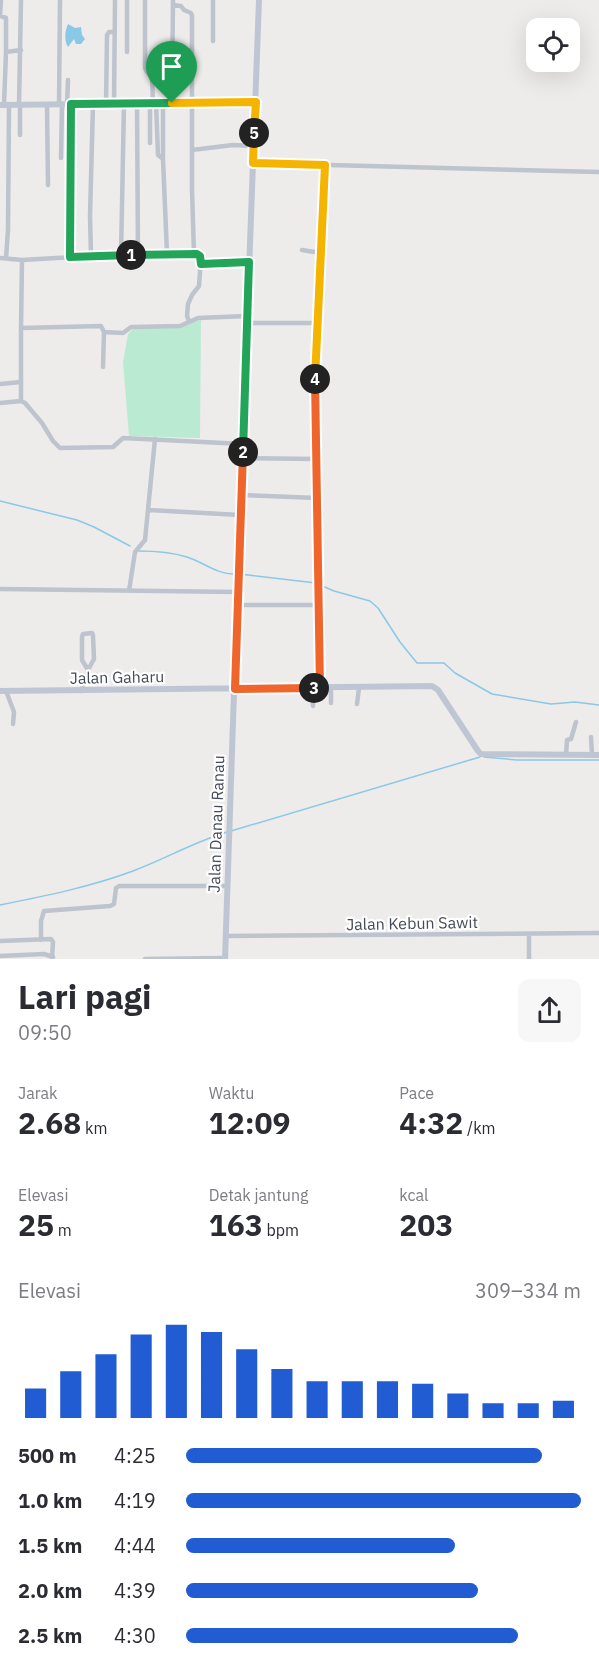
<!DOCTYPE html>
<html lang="id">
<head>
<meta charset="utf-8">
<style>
  body { margin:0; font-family:"IBM Plex Sans",sans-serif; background:#f7f7f7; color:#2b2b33; height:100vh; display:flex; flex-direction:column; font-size:22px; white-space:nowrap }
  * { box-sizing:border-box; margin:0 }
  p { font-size:20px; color:#7c7c81 }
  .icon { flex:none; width:33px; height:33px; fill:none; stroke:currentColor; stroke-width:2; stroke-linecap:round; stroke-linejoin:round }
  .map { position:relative; height:959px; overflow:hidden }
  .details { display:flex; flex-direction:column; background:#fff; flex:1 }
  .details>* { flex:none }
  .buttons { position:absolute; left:526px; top:18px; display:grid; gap:12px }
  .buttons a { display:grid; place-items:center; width:54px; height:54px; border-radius:12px; background:#fff; box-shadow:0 6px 24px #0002; font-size:30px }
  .pin { position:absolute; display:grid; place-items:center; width:51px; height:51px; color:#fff; margin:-62px -26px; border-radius:50% 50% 50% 0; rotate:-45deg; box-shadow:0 0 6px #0007 }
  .pin .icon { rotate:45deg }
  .km { position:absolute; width:30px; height:30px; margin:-15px; border-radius:50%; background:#222; color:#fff; font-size:16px; line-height:30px; text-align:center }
  .round { display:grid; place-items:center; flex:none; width:63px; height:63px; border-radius:12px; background:#f7f7f7 }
  .overview { display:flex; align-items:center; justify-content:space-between; height:102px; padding:0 18px }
  h1 { font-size:33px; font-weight:700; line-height:45px }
  .metrics { display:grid; grid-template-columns:repeat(3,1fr); gap:9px; height:102px; padding:6px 18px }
  .metrics div { display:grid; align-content:center }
  .metrics b { font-size:30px; font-weight:700 }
  .metrics small { font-size:16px; font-weight:400 }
  .metrics p { font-size:16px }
  .chart { height:168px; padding:12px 18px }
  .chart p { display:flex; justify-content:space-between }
  .chart svg { width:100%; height:108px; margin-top:6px; stroke:#215cd2; stroke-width:6 }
  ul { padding:0 18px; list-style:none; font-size:20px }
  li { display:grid; grid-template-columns:96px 72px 1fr; align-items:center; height:45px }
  li i { height:15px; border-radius:8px; background:#215cd2 }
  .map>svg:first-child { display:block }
  .green { fill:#baebd2 }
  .water { fill:#89c9e6 }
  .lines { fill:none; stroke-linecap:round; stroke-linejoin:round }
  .stream { stroke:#89c9e6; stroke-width:1.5 }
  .street { stroke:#bdc4cd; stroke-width:4.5 }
  .secondary { stroke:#bec6d4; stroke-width:6 }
  .split-1-casing { stroke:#fff; stroke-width:12 }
  .split-2-casing { stroke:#fff; stroke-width:12 }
  .split-3-casing { stroke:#fff; stroke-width:12 }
  .split-4-casing { stroke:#fff; stroke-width:12 }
  .split-5-casing { stroke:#fff; stroke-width:12 }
  .split-6-casing { stroke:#fff; stroke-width:12 }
  .split-1 { stroke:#22a559; stroke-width:8 }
  .split-2 { stroke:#22a559; stroke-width:8 }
  .split-3 { stroke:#f0652b; stroke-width:8 }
  .split-4 { stroke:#f0652b; stroke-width:8 }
  .split-5 { stroke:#f5b400; stroke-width:8 }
  .split-6 { stroke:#f5b400; stroke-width:8 }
  .labels { text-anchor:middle; stroke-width:4.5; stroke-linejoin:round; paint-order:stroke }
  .street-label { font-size:16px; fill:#454c57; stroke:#fff }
</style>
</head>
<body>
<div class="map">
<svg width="599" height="959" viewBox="0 0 599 959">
  <rect width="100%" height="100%" fill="#eeebeb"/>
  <path class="green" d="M201,320L200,438L129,436L123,362L128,334L133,329L183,327L195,321Z"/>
  <path class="water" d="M68,24L75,28L81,27L82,35L85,39L81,44H76L74,39L68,47C64,41 65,30 68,24Z"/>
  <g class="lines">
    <path class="stream" d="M0,501L77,520L94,527L130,546
      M139,551C155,551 171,552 187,557C203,562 218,575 235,574
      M240,574L316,583
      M320,585L334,591L370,601L378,608L400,642L417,663H444L455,673L492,694L551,704L575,702L599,705
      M484,757L517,760H599
      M231,831L480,757
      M0,905C45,896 90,887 133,871C165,859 194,842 227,832"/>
    <path class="street" d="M1,0L0,16L6,18V52
      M127,0V52
      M145,0V68L147,72L152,77L153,103
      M213,0V41
      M173,5L181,6L184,10L191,13L192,16V190L194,254
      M150,103V143
      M156,103L158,155L163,159
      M163,103V159L167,254
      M172,103L173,0
      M59,104L60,0
      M67,104L68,80
      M106,104L107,35L109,32H114
      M114,104L115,0
      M137,104L138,255
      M4,105L6,52L21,50
      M19,105L21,0
      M47,105L48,185
      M20,135V105
      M192,150L233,145L254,146
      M61,158L62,104
      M253,163L599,172
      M302,250L321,253
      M121,255L124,104
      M91,256L90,216L93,104
      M70,257L71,104
      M0,258L22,260L91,256L197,254L201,258L199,286L192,295L188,304L187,316L189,321
      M6,258L8,230L9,105
      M201,264L249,262
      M247,323H318
      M21,328L22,260
      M104,332L123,333L131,327H134L180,326L198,318L247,316
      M0,384L21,382
      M21,401V328L101,326L104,332L103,367
      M0,403L21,401L25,403L42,423L53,441L60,448L113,447L123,438L243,444
      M243,458L316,459
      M241,495L317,498
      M149,510L240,515
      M0,589L238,592
      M129,591L135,552L145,540L155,439
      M237,605H320
      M312,688L313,706
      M320,688L315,375L325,165
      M331,688V703
      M6,691L14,712L13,724
      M81,691L88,670L94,659L93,635L92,633L83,634L82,637V660L88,670
      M357,704L359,688
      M591,737L592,755
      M566,755L567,740L571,739L576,722
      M226,936L599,933
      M41,940V921L44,911L110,906L114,904L116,888L119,886H228
      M0,941L51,939L53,942L52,959
      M0,956L44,954L53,957
      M145,959L225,958
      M529,959V934"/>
    <path class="secondary" d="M0,105L256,102
      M0,691L432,686L438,690L478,751L481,754L599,755
      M225,959L240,515L259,0"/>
  </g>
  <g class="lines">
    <defs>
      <path id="split-1" d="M131,255L70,257L71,104L172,103"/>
      <path id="split-2" d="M131,255L197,254L200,256L201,264L249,262L243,452"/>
      <path id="split-3" d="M243,452L235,689L314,688"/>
      <path id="split-4" d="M314,688H320L315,379"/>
      <path id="split-5" d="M254,133L253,163L325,165L315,379"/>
      <path id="split-6" d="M172,103L256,102L254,133"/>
    </defs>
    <use href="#split-1" class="split-1-casing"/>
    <use href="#split-2" class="split-2-casing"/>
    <use href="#split-3" class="split-3-casing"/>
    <use href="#split-4" class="split-4-casing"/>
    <use href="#split-5" class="split-5-casing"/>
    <use href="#split-6" class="split-6-casing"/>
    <use href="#split-1" class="split-1"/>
    <use href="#split-2" class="split-2"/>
    <use href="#split-3" class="split-3"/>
    <use href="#split-4" class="split-4"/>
    <use href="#split-5" class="split-5"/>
    <use href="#split-6" class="split-6"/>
  </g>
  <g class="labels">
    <g class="street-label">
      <text transform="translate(117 677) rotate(-1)" y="6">Jalan Gaharu</text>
      <text transform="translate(216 824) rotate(-88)" y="6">Jalan Danau Ranau</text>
      <text transform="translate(412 923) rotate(-1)" y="6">Jalan Kebun Sawit</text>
    </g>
  </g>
</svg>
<div class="buttons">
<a><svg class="icon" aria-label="locate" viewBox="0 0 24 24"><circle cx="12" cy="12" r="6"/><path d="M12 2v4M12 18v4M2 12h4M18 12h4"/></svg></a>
</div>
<div class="pin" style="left:172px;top:103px;background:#1e9e55"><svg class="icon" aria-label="arrive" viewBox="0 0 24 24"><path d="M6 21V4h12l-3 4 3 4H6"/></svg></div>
<b class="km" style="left:131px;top:255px">1</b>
<b class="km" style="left:243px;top:452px">2</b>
<b class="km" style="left:314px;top:688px">3</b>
<b class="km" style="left:315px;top:379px">4</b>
<b class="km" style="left:254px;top:133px">5</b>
</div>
<section class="details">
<div class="overview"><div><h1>Lari pagi</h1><p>09:50</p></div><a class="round"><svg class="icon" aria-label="share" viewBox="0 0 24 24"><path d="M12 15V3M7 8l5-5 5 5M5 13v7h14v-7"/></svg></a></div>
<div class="metrics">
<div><p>Jarak</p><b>2.68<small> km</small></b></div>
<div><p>Waktu</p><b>12:09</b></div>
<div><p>Pace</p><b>4:32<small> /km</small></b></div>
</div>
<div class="metrics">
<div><p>Elevasi</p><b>25<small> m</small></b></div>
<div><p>Detak jantung</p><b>163<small> bpm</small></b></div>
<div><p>kcal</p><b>203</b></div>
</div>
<div class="chart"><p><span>Elevasi</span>309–334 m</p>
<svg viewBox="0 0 160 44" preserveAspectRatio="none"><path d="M5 44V32M15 44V25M25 44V18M35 44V10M45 44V6M55 44V9M65 44V16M75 44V24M85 44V29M95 44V29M105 44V29M115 44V30M125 44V34M135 44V38M145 44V38M155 44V37"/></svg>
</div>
<ul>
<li><b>500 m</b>4:25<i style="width:90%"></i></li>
<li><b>1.0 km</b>4:19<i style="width:100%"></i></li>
<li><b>1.5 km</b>4:44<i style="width:68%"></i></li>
<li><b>2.0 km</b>4:39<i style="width:74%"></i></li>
<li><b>2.5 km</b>4:30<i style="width:84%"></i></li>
</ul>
</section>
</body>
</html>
